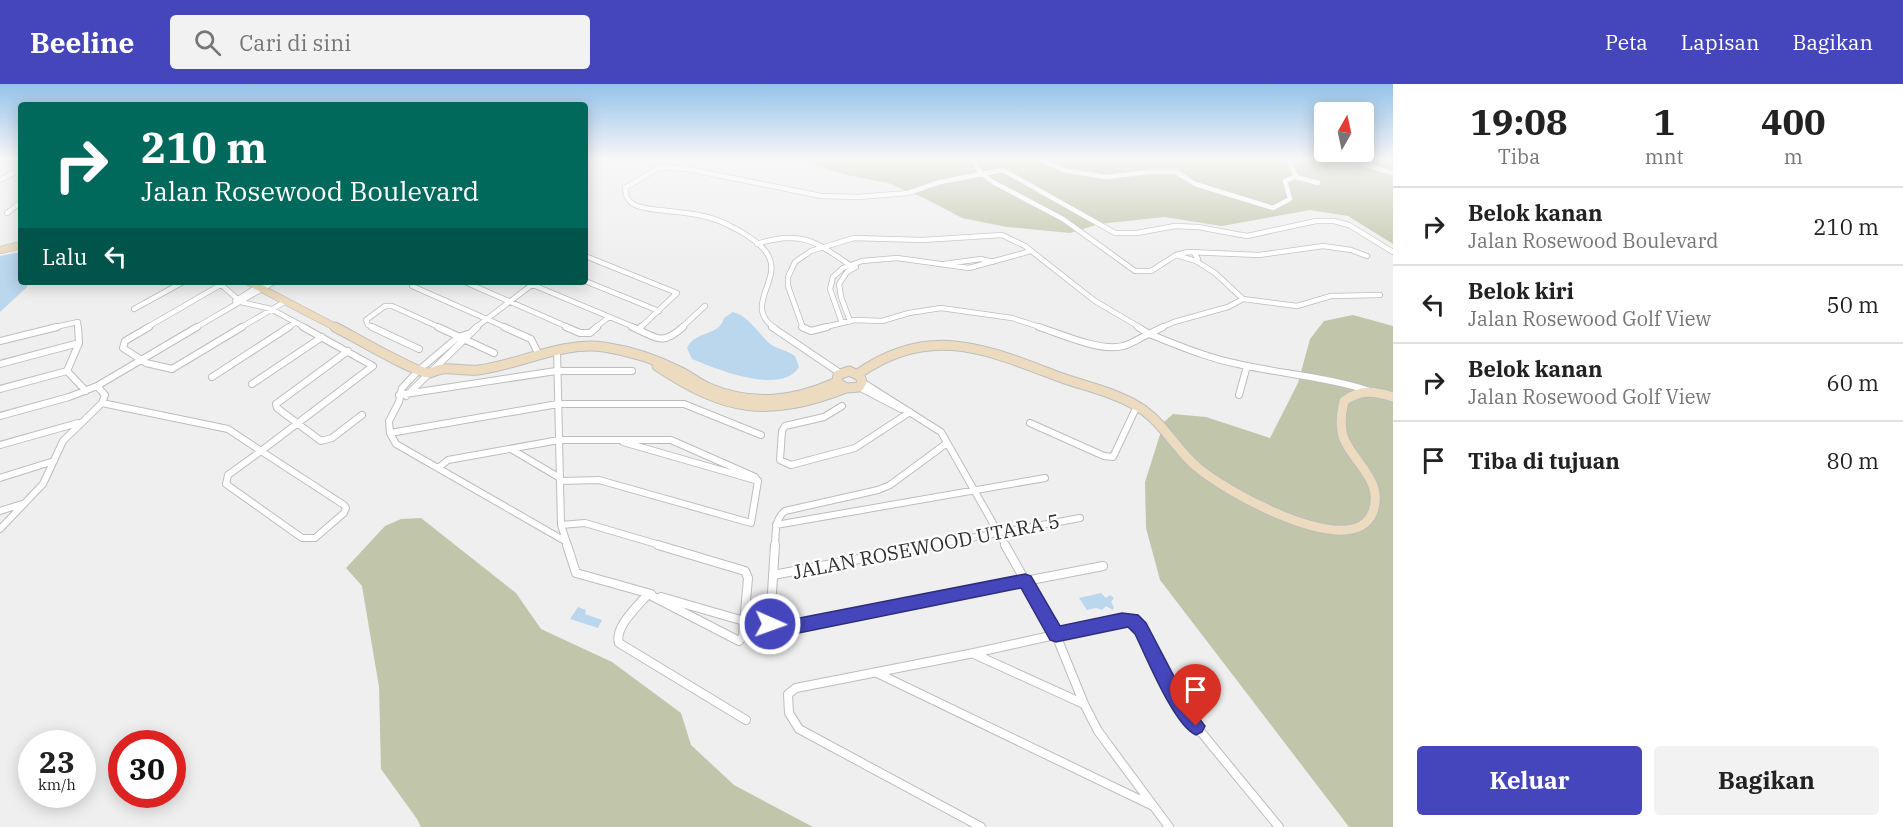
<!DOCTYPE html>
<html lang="id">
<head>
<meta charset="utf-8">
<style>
	:root { --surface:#fff; --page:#f2f2f2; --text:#222; --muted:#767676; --line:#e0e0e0; --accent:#4546bb }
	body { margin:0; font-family:"IBM Plex Serif",serif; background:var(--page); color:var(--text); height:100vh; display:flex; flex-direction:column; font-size:22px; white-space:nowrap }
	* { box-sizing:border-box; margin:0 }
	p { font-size:20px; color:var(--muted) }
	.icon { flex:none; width:33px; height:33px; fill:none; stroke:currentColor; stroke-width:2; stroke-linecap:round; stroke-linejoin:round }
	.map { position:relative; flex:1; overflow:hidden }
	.panel { display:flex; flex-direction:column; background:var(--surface); width:510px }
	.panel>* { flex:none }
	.hud { position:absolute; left:18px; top:18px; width:570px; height:183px; border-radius:6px; box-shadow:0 3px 15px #0003; background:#00695c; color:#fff; overflow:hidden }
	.needle { width:39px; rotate:9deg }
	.fabs { position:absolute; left:1314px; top:18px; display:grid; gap:12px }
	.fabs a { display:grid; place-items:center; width:60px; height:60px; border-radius:6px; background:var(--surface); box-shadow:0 3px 15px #0003; font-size:30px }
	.speed { position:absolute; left:18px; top:646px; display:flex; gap:12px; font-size:30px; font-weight:700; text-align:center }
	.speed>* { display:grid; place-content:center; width:78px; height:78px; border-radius:50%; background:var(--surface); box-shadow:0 3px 15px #0003; line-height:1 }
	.speed small { font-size:15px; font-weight:400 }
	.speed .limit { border:9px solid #d22; background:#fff; color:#111 }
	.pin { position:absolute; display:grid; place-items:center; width:51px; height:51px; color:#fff; margin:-62px -26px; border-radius:50% 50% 50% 0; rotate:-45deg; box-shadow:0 0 6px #0007 }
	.pin .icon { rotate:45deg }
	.me { position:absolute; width:66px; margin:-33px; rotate:92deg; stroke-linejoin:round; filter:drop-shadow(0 0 4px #0008) }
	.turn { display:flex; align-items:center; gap:21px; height:126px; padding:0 24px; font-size:27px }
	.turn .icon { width:78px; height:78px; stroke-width:2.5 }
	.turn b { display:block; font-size:42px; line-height:51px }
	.then { display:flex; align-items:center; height:57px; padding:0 24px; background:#0003; gap:12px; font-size:22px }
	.eta { display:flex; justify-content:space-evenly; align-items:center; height:102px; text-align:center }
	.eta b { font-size:36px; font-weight:700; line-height:42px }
	.button { display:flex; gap:12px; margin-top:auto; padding:12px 24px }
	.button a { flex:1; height:69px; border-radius:6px; background:var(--accent); color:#fff; font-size:24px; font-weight:700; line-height:69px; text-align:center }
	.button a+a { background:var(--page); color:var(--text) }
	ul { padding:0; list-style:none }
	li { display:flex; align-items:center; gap:18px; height:78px; padding:0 24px; border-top:2px solid var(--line) }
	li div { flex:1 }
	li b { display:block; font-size:22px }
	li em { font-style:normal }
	header { display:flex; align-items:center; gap:36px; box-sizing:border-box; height:84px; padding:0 30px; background:var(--accent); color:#fff }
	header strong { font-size:28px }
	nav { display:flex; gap:33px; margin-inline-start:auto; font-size:21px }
	.search { width:420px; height:54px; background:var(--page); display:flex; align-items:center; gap:15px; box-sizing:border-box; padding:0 21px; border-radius:6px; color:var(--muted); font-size:22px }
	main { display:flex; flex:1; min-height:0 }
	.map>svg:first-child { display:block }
</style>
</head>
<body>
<header>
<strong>Beeline</strong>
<div class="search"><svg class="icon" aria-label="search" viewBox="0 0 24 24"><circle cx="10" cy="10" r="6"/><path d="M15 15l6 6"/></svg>Cari di sini</div>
<nav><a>Peta</a><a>Lapisan</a><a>Bagikan</a></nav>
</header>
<main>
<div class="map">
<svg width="1393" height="743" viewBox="0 0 1393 743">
	<rect width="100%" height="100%" fill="#efeff0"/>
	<path fill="#c1c6aa" d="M 798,75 L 1393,75 L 1393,160 L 1348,132 L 1310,126 L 1222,142 L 1164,133 L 1099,140 L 1070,149 L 1007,143 L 962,134 L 926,115 L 888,99 L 847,91 Z
		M 1353,231 L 1393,242 L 1393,743 L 1349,743 L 1160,496 L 1146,444 L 1145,398 L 1164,338 L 1173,330 L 1206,333 L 1270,354 L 1298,299 L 1310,255 L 1324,237 Z
		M 421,434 L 516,509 L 541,545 L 612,578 L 681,629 L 691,661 L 734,701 L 813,743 L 421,743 L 417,735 L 381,685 L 379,603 L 362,502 L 346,484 L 385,442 L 401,435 Z"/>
	<path fill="#bad7ee" d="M 21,168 L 21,198 L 28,198 L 27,203 L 0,228 L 0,172 Z
		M 733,228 C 748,231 758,249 769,259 C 776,265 787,266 795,272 L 799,283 C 782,312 716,285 692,275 L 687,264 C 695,246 719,253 724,234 Z
		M 1101,509 L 1106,514 L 1110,511 L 1114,514 L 1111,518 L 1114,523 L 1113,526 L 1106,522 L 1102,526 L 1096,524 L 1087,526 L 1079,514 Z
		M 578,523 L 586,526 L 585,530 L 602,536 L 598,544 L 570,535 Z"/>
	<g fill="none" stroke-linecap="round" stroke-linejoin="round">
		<g stroke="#bdbdbe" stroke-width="6">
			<path id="street-far2" d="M 972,75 L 981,89 L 993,98 L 1063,135 L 1135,187 L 1151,187 L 1176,171
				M 1040,75 L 1063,86 L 1106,93 L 1148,88 L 1176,88 L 1195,100 L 1273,124 L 1290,115 L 1285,97 L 1296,92 L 1288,75
				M 1344,75 L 1393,89
				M 1296,93 L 1318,99
				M 0,96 L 21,85
				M 7,129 L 21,118
				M 757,160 C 802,145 818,159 854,184
				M 1194,169 L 1198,175 L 1196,177 L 1176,171 L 1188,168 L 1259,171 L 1323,162 L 1351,166 L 1367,172
				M 585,172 L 677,209 L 640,244
				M 1196,177 L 1215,189 L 1243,215
				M 944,180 L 981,175 L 993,178
				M 585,197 L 659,227
				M 218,198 L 241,218 L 271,225 L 306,244
				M 465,198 L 570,244
				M 526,198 L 636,244
				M 412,202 L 507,244
				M 235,217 L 265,198
				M 134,225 L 183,198
				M 850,237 L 841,213 L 839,200 L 847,188 L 856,183
				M 842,239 L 830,205 L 833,193 L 843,184 L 862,177 L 897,174 L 969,184 L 1031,167
				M 51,244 L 78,238 L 78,244
				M 146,244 L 222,200
				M 195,244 L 274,198
				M 240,244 L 286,217
				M 287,244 L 295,239
				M 375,244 L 368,241 L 366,236 L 385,222 L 392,222 L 441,244
				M 475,244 L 533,200
				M 595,244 L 609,233
				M 681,244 L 705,222
				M 775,244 C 743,223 781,197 769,173 C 763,160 743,148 730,142 C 709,130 683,129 659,126 C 651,125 639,124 633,120 C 626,115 626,111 625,104 L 660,83 L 688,85 L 821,112 L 858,113 L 908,109 L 940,98 L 1003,86 L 1115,149 L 1137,149 L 1175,142 L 1198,143 L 1247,152 L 1316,137 L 1334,137 L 1349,141 L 1393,168
				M 803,244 L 788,202 L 788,193 L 795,178 L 811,167 L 854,154 L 922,156 L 1002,151 L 1025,162 L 1095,217 L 1141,244
				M 821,244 L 855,236 L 882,237 L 909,229 L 941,224 L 1012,234 L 1043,244
				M 1160,244 L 1174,238 L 1228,223 L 1243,215 L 1297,222 L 1331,212 L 1380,211"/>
		</g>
		<g stroke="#bdbdbe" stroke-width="8">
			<path id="street-far1" d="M 78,243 L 79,259 L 67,287 L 86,307
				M 149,243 L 125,257 L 123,264 L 146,279 L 172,285 L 242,243
				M 372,243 L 419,265
				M 438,243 L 494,269
				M 504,243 L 531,255 L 539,271
				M 566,243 L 580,249 L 590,249 L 597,243
				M 632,243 C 656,253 661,263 683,243
				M 772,243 L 840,289
				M 802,243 L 811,247 L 827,243
				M 1039,243 C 1061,250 1100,268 1123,262 C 1132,260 1141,253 1149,250
				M 1138,243 L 1149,250
				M 639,245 L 641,243
				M 468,250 L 458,253 L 419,286 L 402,304 L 399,318 L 389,337 L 390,349 L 396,360 L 565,457
				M 1149,250 C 1178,261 1207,274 1238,280 C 1282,290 1327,293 1370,307
				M 1149,250 L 1163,243
				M 0,257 L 57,243
				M 557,266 L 561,441 L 568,462
				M 348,267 L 276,320 L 277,324 L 321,357 L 332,354 L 362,331
				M 0,280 L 79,259
				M 212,293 L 289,243
				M 862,298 L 941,348 L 1006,462
				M 252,300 L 322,253
				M 859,303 L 901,325
				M 0,305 L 67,287
				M 399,311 L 556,287 L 632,287
				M 1239,311 L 1247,282
				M 406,312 L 477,243
				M 102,319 L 228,345 L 261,367
				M 842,322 L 824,333 L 785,342 L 782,347 L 780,376 L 791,381 L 855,364 L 910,328
				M 0,332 L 69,313 L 97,302 L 197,243
				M 1030,339 L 1104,372 L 1113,373 L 1137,322
				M 390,349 L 558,320 L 684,320 L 761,351
				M 623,358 L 755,396
				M 0,361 L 78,339
				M 511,365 L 560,394
				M 261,367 L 344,421 L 346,424 L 344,429 L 315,454 L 302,454 L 226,400 L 228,391 Z
				M 261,367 L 373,282 L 303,243
				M 438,384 L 448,376 L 559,356 L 671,356 L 755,393 L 758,397
				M 0,394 L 54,377
				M 560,397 L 599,396 L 751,439 L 758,397
				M 0,427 L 22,420
				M 561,441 L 585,439 L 663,462
				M 776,441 L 1045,394
				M 0,445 L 43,400 L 63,357 L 102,319 L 105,311 L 97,302
				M 775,462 C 776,449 774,436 785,427 L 878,406 L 890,401 L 947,359
				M 927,462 L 1080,434"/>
		</g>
		<g stroke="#bdbdbe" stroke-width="10">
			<path id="street" d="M 567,461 L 576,489 L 651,510
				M 658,461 L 745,487 L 748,494 L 743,552 L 739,557 L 648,510 C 638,522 614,543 619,559 L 746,636
				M 775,461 L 770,540 L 773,544 L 779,545 L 1103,482
				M 1005,461 L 1056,551 L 1084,620 L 1098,647 L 1169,743
				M 773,491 L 935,461
				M 661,513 L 744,537
				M 974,570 L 1084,620
				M 877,589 L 1151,721
				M 981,743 L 799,645 L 789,629 L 788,610 L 796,604 L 974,569 L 1122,536 L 1132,536 L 1141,544 L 1182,625 L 1279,743"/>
		</g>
		<g stroke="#bdbdbe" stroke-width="8">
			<path id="secondary-far1" d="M 0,166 L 21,161
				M 249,198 L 337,244"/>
		</g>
		<g stroke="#bdbdbe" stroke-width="11">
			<path id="secondary" d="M 335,243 C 351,251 415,289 429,289 C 433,289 438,285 442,285 C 454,284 466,287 478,286 C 519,281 562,257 604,263 C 630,267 658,276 681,288 C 691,293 699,300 709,304 C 754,323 794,317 837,298
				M 657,282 C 726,328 768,334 846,304
				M 849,287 L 860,292 L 862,298 L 859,303 L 846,304 L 837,298 L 838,291 Z
				M 858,290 C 932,238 989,267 1065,295 C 1089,303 1115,309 1137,322 C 1163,337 1175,365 1197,383 C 1223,406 1350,478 1372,430 C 1385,399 1357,382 1345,357 C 1339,345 1341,330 1344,317 C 1360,305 1375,307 1393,313"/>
		</g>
		<use href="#street-far2" stroke="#fff" stroke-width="4.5"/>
		<use href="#street-far1" stroke="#fff" stroke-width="6"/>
		<use href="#street" stroke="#fff" stroke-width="8"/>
		<use href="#secondary-far1" stroke="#ecdbbf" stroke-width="7"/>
		<use href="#secondary" stroke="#ecdbbf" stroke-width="9"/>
	</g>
	<linearGradient id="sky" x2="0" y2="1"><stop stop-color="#95c2ea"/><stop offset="0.42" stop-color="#f8f8f8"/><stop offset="1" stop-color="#f8f8f8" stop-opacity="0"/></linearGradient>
	<rect width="1393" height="179" fill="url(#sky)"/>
	<path fill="#4546bb" stroke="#2d2e7a" stroke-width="1.5" d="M 1025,490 L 1031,492 L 1060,542 L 1122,529 L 1138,531 L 1146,539 L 1188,619 L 1205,642 L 1202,648 L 1196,651 C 1174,642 1146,572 1135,550 L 1128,543 L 1056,558 L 1050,556 L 1021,504 L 779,553 L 767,549 L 762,540 L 764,535 L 770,533 L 779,538 Z"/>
	<g text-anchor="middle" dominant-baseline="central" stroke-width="4.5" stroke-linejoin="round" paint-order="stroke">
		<g font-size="20" fill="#303030" stroke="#fff">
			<text transform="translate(926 462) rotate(-11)">JALAN ROSEWOOD UTARA 5</text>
		</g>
	</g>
</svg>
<div class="fabs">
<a><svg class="needle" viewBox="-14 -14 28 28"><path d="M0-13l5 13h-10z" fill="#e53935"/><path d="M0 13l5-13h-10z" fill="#767676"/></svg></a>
</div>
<div class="speed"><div>23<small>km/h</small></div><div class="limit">30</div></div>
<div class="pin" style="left:1196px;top:642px;background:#d93025"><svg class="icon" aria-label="arrive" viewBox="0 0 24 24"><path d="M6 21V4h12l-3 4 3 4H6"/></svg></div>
<svg class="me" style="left:770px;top:540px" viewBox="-20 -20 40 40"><circle r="17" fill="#4546bb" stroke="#fff" stroke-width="3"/><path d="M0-11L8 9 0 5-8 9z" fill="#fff"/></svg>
<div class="hud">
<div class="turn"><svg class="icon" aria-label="right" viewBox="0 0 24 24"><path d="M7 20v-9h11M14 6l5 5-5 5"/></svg><div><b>210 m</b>Jalan Rosewood Boulevard</div></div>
<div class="then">Lalu<svg class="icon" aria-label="left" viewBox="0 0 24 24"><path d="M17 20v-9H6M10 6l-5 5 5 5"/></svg></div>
</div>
</div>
<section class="panel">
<div class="eta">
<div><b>19:08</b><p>Tiba</p></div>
<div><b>1</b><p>mnt</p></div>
<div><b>400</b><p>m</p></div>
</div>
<ul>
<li><svg class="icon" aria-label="right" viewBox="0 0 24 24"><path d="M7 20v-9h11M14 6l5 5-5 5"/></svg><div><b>Belok kanan</b><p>Jalan Rosewood Boulevard</p></div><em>210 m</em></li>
<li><svg class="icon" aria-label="left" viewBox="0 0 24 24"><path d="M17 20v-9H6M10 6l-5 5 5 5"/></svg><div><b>Belok kiri</b><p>Jalan Rosewood Golf View</p></div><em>50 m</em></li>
<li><svg class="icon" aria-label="right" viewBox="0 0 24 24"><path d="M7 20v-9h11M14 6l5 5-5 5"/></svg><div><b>Belok kanan</b><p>Jalan Rosewood Golf View</p></div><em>60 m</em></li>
<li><svg class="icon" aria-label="arrive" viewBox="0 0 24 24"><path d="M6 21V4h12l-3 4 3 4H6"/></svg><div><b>Tiba di tujuan</b></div><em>80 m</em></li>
</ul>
<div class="button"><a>Keluar</a><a>Bagikan</a></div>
</section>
</main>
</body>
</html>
